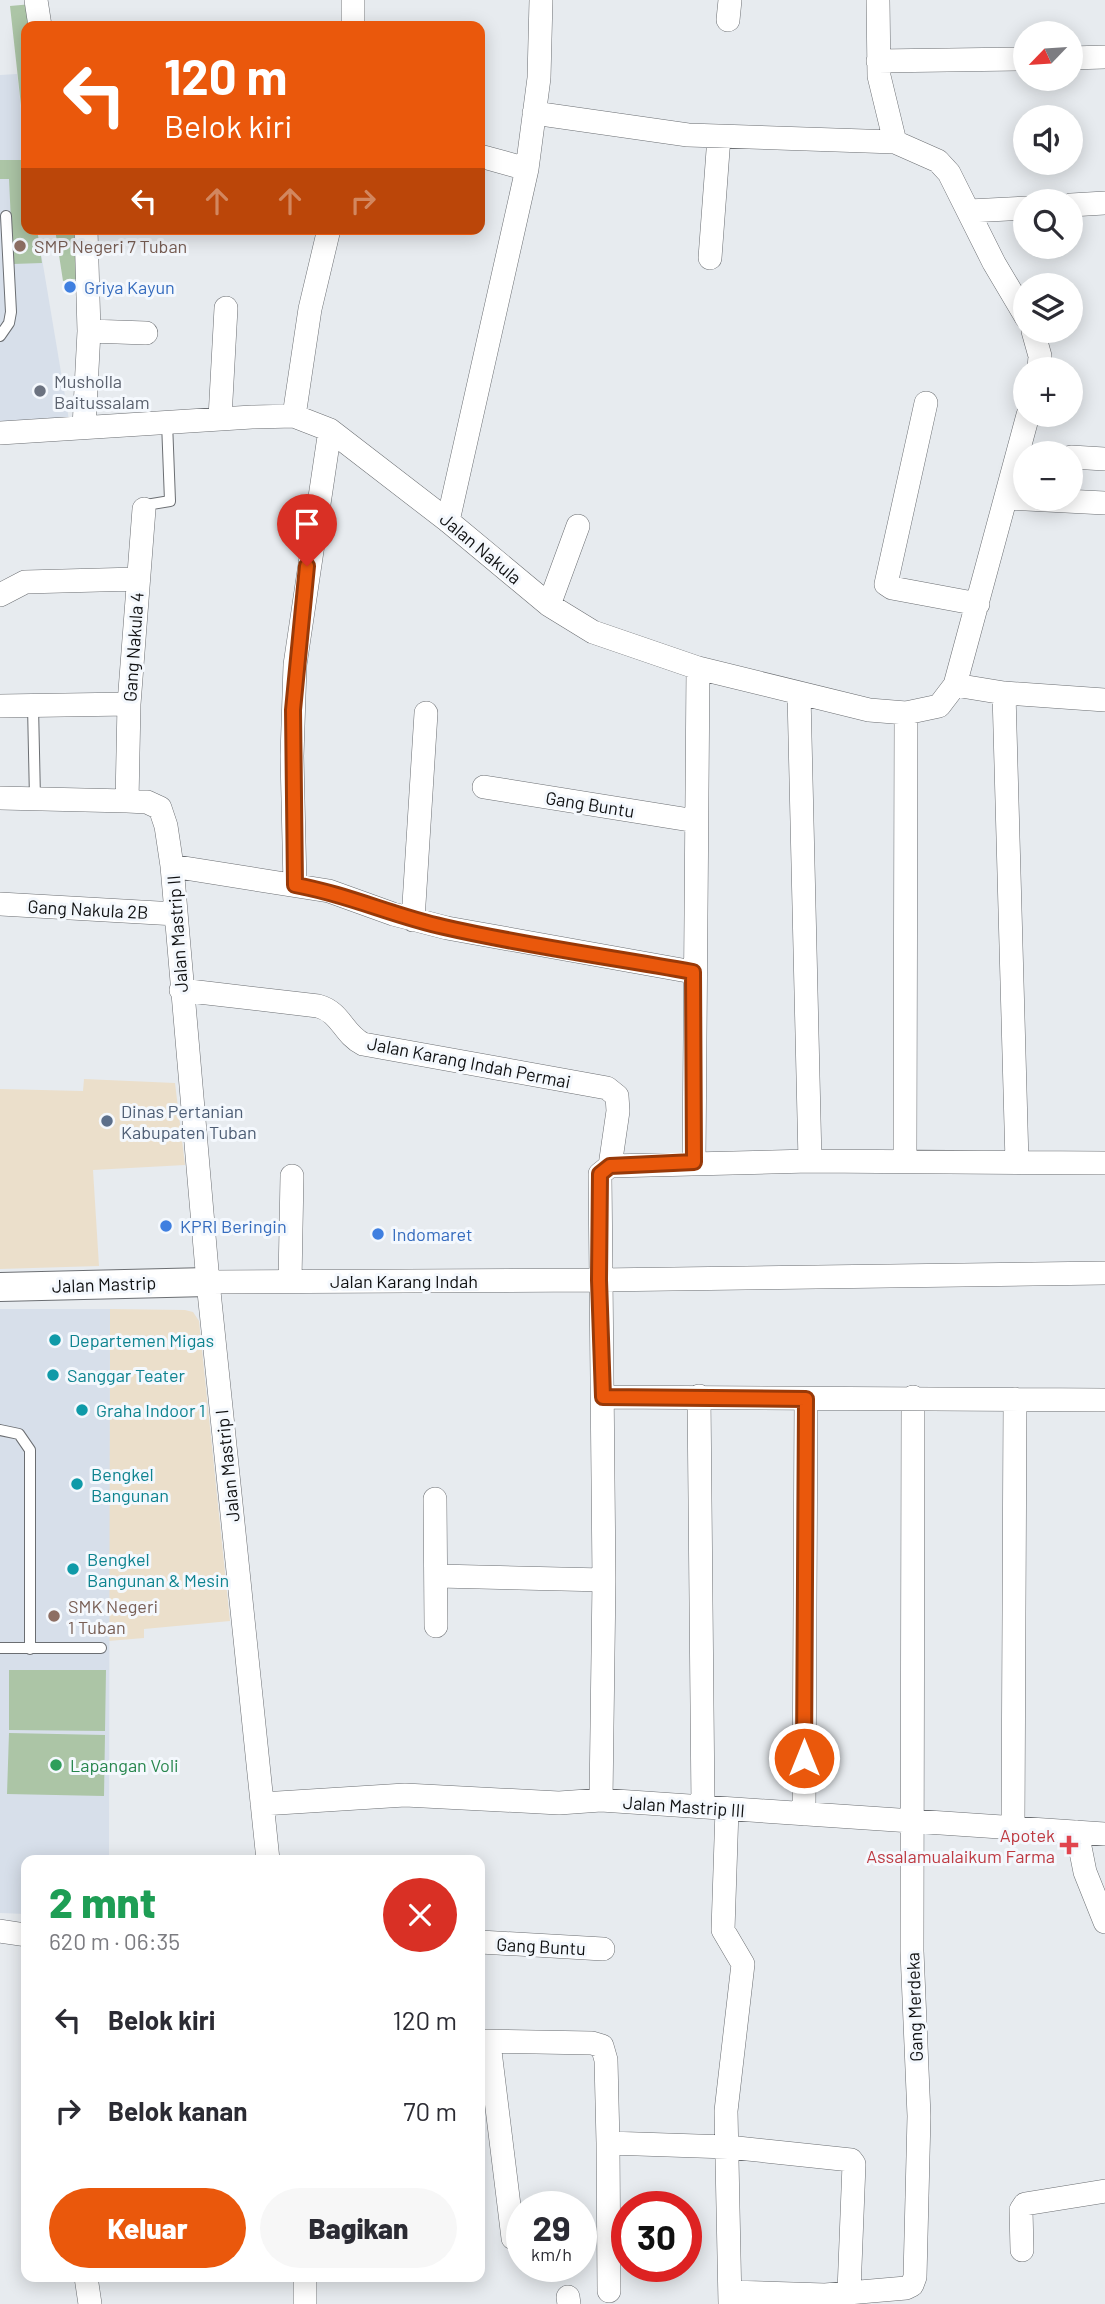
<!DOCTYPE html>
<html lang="id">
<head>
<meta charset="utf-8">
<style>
	:root { --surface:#fff; --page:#f7f7f7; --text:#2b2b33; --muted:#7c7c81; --accent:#ea580c }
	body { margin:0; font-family:Barlow,sans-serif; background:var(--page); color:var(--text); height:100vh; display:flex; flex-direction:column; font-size:26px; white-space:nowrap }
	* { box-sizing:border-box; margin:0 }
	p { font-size:23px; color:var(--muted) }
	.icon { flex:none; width:38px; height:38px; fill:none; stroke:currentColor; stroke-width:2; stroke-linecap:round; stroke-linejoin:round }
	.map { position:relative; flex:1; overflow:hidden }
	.panel { position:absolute; left:21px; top:1855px; width:464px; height:427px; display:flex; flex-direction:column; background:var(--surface); border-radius:14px; box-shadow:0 4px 18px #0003 }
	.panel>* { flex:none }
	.top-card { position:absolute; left:21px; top:21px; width:464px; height:214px; border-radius:14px; box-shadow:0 4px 18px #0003; background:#ea580c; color:#fff; overflow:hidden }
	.needle { width:46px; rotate:245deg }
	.fabs { position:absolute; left:1013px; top:21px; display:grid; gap:14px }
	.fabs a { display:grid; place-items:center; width:70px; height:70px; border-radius:50%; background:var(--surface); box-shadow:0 4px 18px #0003; font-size:35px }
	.speed { position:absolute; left:506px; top:2191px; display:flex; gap:14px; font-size:35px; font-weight:700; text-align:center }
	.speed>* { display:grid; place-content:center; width:91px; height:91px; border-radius:50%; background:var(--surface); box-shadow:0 4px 18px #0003; line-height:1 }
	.speed small { font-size:18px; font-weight:400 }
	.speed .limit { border:10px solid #d22; background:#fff; color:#111 }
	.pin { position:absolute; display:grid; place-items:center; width:60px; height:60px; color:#fff; margin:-72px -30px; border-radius:50% 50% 50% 0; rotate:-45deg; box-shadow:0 0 7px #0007 }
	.pin .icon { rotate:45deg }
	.me { position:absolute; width:77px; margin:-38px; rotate:0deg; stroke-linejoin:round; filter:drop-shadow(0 0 5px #0008) }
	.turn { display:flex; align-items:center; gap:24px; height:147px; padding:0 28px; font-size:32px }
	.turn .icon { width:91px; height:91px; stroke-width:2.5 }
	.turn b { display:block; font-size:49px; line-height:60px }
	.lanes { display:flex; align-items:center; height:66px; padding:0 28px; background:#0003; justify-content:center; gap:35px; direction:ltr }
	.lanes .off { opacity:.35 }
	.round { display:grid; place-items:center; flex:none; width:74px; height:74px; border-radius:37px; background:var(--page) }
	.headline { display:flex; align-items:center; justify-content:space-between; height:119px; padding:0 28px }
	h1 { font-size:42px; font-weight:800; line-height:52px; color:#1e9e55 }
	.action { display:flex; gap:14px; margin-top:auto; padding:14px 28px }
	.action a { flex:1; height:80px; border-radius:42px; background:var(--accent); color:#fff; font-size:28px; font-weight:800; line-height:80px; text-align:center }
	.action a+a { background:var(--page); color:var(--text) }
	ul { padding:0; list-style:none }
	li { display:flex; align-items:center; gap:21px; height:91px; padding:0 28px }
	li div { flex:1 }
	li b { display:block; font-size:26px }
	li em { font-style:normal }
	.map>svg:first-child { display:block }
</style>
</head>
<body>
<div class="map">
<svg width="1105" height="2304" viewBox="0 0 1105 2304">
	<rect width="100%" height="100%" fill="#e7ebef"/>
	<path fill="#ebdfcb" d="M 84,1079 L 175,1083 L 185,1165 L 93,1170 L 99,1266 L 0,1269 L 0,1089 L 83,1091 Z
		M 110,1309 L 185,1310 L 193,1312 L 199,1321 L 230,1621 L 144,1629 L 144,1638 L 108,1641 Z"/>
	<path fill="#d7dfea" d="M 17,74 L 26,151 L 26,229 L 37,229 L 69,420 L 0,425 L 0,75 Z
		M 0,1309 L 110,1309 L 109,1860 L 26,1860 L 26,1914 L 0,1913 Z"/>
	<path fill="#acc5a6" d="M 32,4 L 35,26 L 26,26 L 26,151 L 10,6 Z
		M 0,160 L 26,160 L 26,229 L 37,229 L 42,263 L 13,264 L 9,179 L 0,179 Z
		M 55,229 L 82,229 L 83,278 L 63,281 Z
		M 9,1670 L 106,1670 L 105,1731 L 9,1730 Z
		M 9,1733 L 105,1735 L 104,1796 L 7,1794 Z"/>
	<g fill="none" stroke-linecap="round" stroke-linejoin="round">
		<g stroke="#6b6e72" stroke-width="12">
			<path id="service" d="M 0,336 L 9,323 L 11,312 L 6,216
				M 144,509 L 146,505 L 170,501 L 167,422
				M 33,706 L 35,799
				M 0,1430 L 19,1434 L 30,1450 L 30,1649
				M 0,1648 L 101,1648"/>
		</g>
		<g stroke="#6b6e72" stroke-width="24">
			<path id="minor" d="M 36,0 L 40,26
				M 353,0 L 353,26
				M 878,0 L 879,76 L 895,142 L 938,161 L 949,173 L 994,263 L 1026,317
				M 728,20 L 730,0
				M 1071,58 L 1105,57
				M 878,61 L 1026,59
				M 534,113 L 688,135 L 895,142
				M 480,156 L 527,169
				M 1071,205 L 1105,203
				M 969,211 L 1026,208
				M 710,258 L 719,137
				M 89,331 L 146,333
				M 1033,331 L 1040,356 L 1039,369
				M 926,403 L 886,584 L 892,588 L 978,604
				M 294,416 L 310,309 L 329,229
				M 220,418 L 226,308
				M 84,427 L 89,331 L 86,229
				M 0,433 L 252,417 L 294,416 L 330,430 L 448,521 L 549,605 L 593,632 L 698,668 L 869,710 L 906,713 L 939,706 L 955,685 L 1028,415
				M 1071,457 L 1105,459
				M 1006,498 L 1105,503
				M 144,509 L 129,704 L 127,801 L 147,802 L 160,808 L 166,826 L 172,866
				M 448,521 L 527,169 L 539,78 L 541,0
				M 0,595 L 25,582 L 137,579
				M 549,605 L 578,526
				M 955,685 L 1004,693 L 1105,700
				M 1004,693 L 1017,1162
				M 799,694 L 810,1161
				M 0,706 L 129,704
				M 484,787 L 696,821
				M 0,798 L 127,801
				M 295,885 L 292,756 L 295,665 L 330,430
				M 0,904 L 176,914
				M 413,920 L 426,713
				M 181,990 L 318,1006 C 341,1012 343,1034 363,1044 L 607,1088 L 617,1096 L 618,1111 L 610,1166
				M 905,1161 L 906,713
				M 694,1162 L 698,668
				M 290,1281 L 292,1176
				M 208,1282 L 599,1280 L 1105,1273
				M 699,1396 L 703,1807
				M 603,1397 L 1105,1400
				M 435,1499 L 436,1626
				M 438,1576 L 604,1580
				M 601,1800 L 604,1580 L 600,1174 L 610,1166 L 810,1161 L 1105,1163
				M 262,1804 L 405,1795 L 559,1803 L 601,1800 L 1105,1834
				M 727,1809 L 723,1930 L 743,1964 L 726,2111 L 730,2304
				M 804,1814 L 806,1399
				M 1013,1828 L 1015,1399
				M 1077,1832 L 1085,1872 L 1105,1922
				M 268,1860 L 208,1282 L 172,866 L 329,891 L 393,914 L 447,928 L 693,972
				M 0,1931 L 26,1935
				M 480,1942 L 603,1949
				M 480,2041 L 592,2043 L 602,2046 L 606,2060 L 608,2143 L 728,2147 L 851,2160 L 854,2164 L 849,2292
				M 489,2043 L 513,2238
				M 608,2143 L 609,2291
				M 1022,2250 L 1021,2210 L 1025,2204 L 1105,2191
				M 86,2277 L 90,2304
				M 730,2292 L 825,2295 L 906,2288 L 912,2285 L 915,2277 L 919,2116 L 912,1951 L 913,1397
				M 568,2297 L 569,2304
				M 305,2304 L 305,2277"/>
		</g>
		<g stroke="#6b6e72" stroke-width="30">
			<path id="tertiary" d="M 0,1287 L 208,1282"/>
		</g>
		<use href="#service" stroke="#fff" stroke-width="10"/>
		<use href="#minor" stroke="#fff" stroke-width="23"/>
		<use href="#tertiary" stroke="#fff" stroke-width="28"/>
	</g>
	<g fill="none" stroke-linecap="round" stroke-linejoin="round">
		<g stroke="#983908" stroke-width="18">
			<path id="route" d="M 307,566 L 293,710 L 295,885 C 347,894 393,916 444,927 C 526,946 611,957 693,972 L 694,1162 L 610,1166 L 600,1174 L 599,1280 L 603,1397 L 806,1399 L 804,1758"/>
		</g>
		<use href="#route" stroke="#ea580c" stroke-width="12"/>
	</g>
	<g fill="#8d6e63" stroke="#f4f8fd" stroke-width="2.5">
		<circle cx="20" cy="246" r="7"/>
		<circle cx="54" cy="1616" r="7"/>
	</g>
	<g fill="#3f7fe0" stroke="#f4f8fd" stroke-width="2.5">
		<circle cx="70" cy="287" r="7"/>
		<circle cx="166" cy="1226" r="7"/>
		<circle cx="378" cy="1234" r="7"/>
	</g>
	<circle fill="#6b7280" stroke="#f4f8fd" stroke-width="2.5" cx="40" cy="391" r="7"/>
	<circle fill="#5c6f8a" stroke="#f4f8fd" stroke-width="2.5" cx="107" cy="1121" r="7"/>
	<g fill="#0f9aa8" stroke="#f4f8fd" stroke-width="2.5">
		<circle cx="55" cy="1340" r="7"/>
		<circle cx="53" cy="1375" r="7"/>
		<circle cx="82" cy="1410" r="7"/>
		<circle cx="77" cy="1484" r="7"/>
		<circle cx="73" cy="1569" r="7"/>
	</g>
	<circle fill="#2e9e5b" stroke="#f4f8fd" stroke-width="2.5" cx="56" cy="1765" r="7"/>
	<path fill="#e0444e" stroke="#f4f8fd" stroke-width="2.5" d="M1065.5 1834.5h7v7h7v7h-7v7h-7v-7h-7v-7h7z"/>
	<g text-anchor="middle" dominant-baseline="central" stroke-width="6" stroke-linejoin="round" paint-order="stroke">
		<g font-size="18" fill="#785e54" stroke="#f4f8fd" text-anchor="start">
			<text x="34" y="246">SMP Negeri 7 Tuban</text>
			<text x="68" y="1606">SMK Negeri<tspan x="68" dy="21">1 Tuban</tspan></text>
		</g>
		<g font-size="18" fill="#366cbe" stroke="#f4f8fd" text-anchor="start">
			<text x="84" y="287">Griya Kayun</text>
			<text x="180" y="1226">KPRI Beringin</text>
			<text x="392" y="1234">Indomaret</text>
		</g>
		<g font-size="18" fill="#5b616d" stroke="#f4f8fd" text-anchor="start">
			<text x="54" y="381">Musholla<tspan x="54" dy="21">Baitussalam</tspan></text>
		</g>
		<g font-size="18" fill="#101112" stroke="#f4f8fd">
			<text transform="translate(481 548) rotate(40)">Jalan Nakula</text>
			<text transform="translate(133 647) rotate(-86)">Gang Nakula 4</text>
			<text transform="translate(590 804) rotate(9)">Gang Buntu</text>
			<text transform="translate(88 909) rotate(3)">Gang Nakula 2B</text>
			<text transform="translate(177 934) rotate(-94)">Jalan Mastrip II</text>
			<text transform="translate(469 1062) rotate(11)">Jalan Karang Indah Permai</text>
			<text x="404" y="1281">Jalan Karang Indah</text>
			<text transform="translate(104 1284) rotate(-2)">Jalan Mastrip</text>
			<text transform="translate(227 1466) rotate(-96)">Jalan Mastrip I</text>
			<text transform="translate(684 1806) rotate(4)">Jalan Mastrip III</text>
			<text transform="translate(541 1946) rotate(3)">Gang Buntu</text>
			<text transform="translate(914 2007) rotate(-92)">Gang Merdeka</text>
		</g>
		<g font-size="18" fill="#4e5e75" stroke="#f4f8fd" text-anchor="start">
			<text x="121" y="1111">Dinas Pertanian<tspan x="121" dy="21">Kabupaten Tuban</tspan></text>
		</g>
		<g font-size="18" fill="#0d838f" stroke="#f4f8fd" text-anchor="start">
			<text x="69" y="1340">Departemen Migas</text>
			<text x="67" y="1375">Sanggar Teater</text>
			<text x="96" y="1410">Graha Indoor 1</text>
			<text x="91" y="1474">Bengkel<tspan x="91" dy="21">Bangunan</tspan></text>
			<text x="87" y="1559">Bengkel<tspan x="87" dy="21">Bangunan &amp; Mesin</tspan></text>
		</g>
		<g font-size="18" fill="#27864d" stroke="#f4f8fd" text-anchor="start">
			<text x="70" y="1765">Lapangan Voli</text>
		</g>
		<g font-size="18" fill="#be3a42" stroke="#f4f8fd" text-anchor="end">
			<text x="1055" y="1835">Apotek<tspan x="1055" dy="21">Assalamualaikum Farma</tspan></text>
		</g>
	</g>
</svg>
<div class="fabs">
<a><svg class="needle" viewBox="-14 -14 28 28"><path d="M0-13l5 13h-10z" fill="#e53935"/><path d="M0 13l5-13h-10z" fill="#7c7c81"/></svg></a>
<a><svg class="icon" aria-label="sound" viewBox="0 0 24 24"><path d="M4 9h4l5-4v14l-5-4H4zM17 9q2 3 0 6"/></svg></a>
<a><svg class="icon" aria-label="search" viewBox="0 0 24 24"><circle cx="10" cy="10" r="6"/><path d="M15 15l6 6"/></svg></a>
<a><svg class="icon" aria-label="layers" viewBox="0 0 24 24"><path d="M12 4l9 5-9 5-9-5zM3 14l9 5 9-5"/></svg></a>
<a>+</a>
<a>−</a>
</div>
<div class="speed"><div>29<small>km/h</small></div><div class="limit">30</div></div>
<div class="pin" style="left:307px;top:566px;background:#d93025"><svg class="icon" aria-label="arrive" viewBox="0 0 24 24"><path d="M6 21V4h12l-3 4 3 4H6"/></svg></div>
<svg class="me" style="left:804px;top:1758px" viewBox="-20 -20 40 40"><circle r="17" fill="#ea580c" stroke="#fff" stroke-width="3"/><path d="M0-11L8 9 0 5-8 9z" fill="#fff"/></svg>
<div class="top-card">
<div class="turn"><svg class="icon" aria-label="left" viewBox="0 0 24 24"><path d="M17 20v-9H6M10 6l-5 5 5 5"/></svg><div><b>120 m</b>Belok kiri</div></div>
<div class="lanes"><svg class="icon" aria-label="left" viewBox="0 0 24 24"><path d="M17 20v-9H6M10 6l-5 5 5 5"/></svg><svg class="icon off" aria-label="ahead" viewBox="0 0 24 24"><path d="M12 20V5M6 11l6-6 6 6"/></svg><svg class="icon off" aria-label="ahead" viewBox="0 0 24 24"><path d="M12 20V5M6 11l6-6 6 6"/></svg><svg class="icon off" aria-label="right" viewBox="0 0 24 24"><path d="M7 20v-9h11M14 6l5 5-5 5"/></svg></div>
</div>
<section class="panel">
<div class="headline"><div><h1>2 mnt</h1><p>620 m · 06:35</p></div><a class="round" style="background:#d93025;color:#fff"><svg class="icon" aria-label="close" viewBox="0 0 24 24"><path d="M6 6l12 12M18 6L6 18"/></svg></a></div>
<ul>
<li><svg class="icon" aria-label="left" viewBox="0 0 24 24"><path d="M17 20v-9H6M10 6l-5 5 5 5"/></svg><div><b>Belok kiri</b></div><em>120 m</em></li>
<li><svg class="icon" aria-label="right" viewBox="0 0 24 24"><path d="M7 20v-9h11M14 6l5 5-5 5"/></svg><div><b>Belok kanan</b></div><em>70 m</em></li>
</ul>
<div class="action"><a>Keluar</a><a>Bagikan</a></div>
</section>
</div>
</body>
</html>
